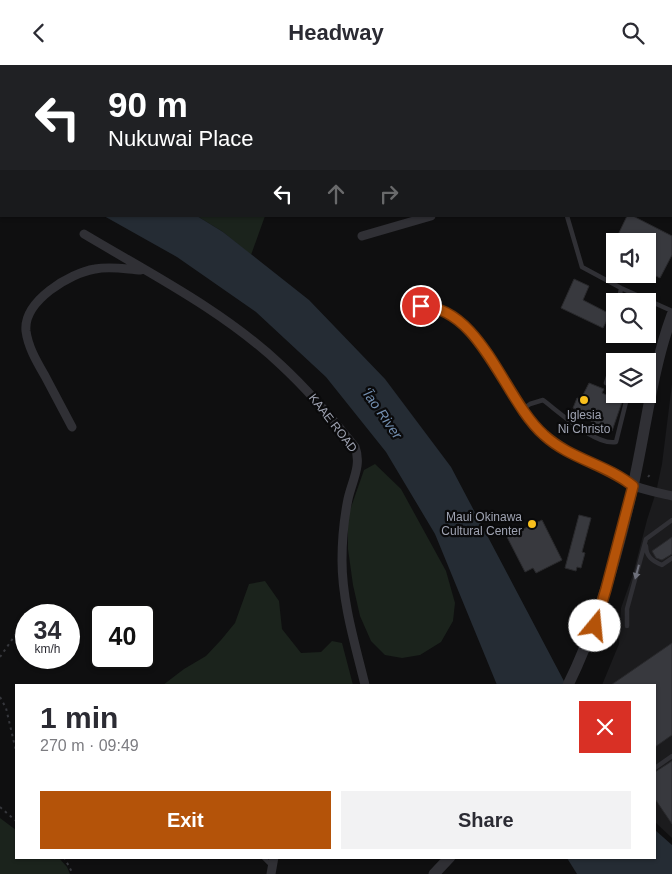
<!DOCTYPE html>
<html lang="en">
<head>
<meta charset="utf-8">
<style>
	:root { --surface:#fff; --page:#f2f2f3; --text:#2b2b33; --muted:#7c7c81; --accent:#b45309 }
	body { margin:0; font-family:Helvetica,sans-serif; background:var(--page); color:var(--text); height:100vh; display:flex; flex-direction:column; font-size:19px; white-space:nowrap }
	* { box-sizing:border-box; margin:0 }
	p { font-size:16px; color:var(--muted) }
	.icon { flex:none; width:28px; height:28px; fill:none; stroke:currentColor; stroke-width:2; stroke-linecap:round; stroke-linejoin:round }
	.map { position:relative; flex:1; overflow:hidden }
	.panel { position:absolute; left:15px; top:619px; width:641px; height:175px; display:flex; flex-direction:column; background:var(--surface); border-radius:0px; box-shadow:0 1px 4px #0004 }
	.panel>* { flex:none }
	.top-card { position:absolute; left:0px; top:0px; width:672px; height:152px; box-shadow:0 1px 4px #0004; background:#202124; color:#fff; overflow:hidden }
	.buttons { position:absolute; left:606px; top:168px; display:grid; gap:10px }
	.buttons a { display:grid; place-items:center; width:50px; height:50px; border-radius:0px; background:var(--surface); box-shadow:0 1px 4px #0004; font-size:25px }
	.speed { position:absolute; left:15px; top:539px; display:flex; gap:10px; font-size:25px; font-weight:700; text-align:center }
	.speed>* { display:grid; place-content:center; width:65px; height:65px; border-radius:50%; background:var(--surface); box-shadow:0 1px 4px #0004; line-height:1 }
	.speed small { font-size:12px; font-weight:400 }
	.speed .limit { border:2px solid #111; border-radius:8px; background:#fff; color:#111 }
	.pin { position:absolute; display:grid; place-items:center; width:42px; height:42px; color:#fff; margin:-21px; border:2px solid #fff; border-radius:50%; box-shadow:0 1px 5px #0007 }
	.me { position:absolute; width:55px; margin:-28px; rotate:17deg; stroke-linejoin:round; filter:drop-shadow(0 0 4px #0008) }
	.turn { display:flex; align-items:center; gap:18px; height:105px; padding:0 25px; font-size:22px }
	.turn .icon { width:65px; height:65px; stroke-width:2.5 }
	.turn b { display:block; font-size:35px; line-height:42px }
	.lanes { display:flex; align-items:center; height:48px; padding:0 25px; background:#0003; justify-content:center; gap:25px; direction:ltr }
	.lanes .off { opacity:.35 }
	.round { display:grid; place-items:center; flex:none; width:52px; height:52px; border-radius:0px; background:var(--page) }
	.summary { display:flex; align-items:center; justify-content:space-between; height:85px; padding:0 25px }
	h1 { font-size:30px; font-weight:800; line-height:38px }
	.primary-button { display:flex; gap:10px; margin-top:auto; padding:10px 25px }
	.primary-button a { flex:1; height:58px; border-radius:0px; background:var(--accent); color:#fff; font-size:20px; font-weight:800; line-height:58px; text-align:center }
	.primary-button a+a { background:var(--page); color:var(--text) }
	header { display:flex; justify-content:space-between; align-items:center; height:65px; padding:0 25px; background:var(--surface); font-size:22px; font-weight:800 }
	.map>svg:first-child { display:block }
</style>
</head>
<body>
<header><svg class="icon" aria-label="back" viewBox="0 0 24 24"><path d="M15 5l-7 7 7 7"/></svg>Headway<svg class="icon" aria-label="search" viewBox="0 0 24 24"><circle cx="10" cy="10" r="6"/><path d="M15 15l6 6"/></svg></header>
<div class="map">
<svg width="672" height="809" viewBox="0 0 672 809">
	<rect width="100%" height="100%" fill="#0f0f10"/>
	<path fill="#1b1b1d" d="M 672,319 L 672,773 L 655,757 L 655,620 L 602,620 L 619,579 L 621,543 L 633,509 L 647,455 L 656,427 L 662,399 Z"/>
	<path fill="#1b231c" d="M 3,0 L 300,0 L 296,1 Z
		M 197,151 L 265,151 L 251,190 L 223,167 Z
		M 375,399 L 401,424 L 446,506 L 455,538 L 453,556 L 441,577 L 420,590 L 402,593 L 385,590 L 371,576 L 360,551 L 353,520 L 348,484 L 348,451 L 364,405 Z
		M 265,516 L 279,536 L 282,564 L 301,588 L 321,587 L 332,576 L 342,578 L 353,620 L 163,620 L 184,604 L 206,591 L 221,575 L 235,558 L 249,519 Z
		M 0,753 L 16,765 L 16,792 L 59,793 L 67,802 L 70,809 L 0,809 Z"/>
	<path fill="#252c34" d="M 104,151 L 197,151 L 223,167 L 309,235 L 385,314 L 451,402 L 566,620 L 497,620 L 435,469 L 386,387 L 326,312 L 256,247 L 177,192 Z
		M 655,765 L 672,780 L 672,809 L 577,809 L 567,793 L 655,792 Z"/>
	<path fill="#38393e" stroke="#29292c" d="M 627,151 L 633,151 L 672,171 L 672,190 L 660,213 L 648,207 L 648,176 L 615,176 Z
		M 574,214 L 589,221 L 583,235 L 610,249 L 603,263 L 561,243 Z
		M 589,318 L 604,324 L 602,328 L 622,337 L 612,366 L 591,357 L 593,352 L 573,343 L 577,333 L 581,334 Z
		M 579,450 L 591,453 L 582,487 L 585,488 L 581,503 L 577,502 L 576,506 L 565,503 Z
		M 542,455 L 562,495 L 536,508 L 533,503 L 525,507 L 507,472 Z
		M 672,472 L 672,489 L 662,495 L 656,493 L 652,486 Z
		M 672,578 L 672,670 L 655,682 L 655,620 L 611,620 Z
		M 672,696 L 672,759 L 655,734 L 655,707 Z"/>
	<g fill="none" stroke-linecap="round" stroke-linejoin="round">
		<path stroke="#36373c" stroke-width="2" stroke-dasharray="2.5 4" stroke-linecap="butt" d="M 648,412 L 652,407
			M 0,592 L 16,569
			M 0,632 L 6,643 L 16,686
			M 0,742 L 16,756
			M 64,792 L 73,809"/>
		<path stroke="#303035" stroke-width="4.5" d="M 613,0 L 613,1
			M 671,148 L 672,148
			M 567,151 L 582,202 L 621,223 L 672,246
			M 619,236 L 621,223
			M 648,265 L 649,266
			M 615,321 L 606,318 L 614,293 L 624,296
			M 523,344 L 530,339 L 543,335 C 559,347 596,381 616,377 L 628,329
			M 646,481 C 646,491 652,496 662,500 L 672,493
			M 627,561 L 627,544 L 646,474 L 672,455
			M 655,703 L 672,691
			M 263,792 L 272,801"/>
		<path stroke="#303035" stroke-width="9" d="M 325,1 L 329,0
			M 84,169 C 151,209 224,246 281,300 C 308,325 332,353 355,382 C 362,400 352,416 348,434 C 344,454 342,475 342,495 C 342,537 355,579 365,620
			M 362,171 L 431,151
			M 421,241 C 482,242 504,334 543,369 C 560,386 581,392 602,402 C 609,405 617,408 623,413 C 627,415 631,419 635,421 C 647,426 660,428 672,431
			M 72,362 C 63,345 54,328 45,311 C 37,297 28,282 26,266 C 23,236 70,208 95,204 C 110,201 125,204 141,205
			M 271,809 L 274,792"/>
		<path stroke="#303035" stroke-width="11" d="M 568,620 C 599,557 618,489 633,421 C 646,364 652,304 672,250
			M 434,809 L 450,792"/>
	</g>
	<defs><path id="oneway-solid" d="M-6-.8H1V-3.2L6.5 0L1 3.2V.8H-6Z" transform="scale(1.25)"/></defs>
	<use fill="#6d6f7a" href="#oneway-solid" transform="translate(637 507) rotate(105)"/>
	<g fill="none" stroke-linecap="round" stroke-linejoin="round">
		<g stroke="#753606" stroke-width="12">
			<path id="route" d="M 421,241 C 482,243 504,335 544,370 C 570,394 606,399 633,421 L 606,524 L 595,561"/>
		</g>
		<use href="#route" stroke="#b45309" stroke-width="9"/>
	</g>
	<g fill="#fac01d" stroke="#0a0a0b" stroke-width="2">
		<circle cx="584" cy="335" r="5"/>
		<circle cx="532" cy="459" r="5"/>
	</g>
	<g text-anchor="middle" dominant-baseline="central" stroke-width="4.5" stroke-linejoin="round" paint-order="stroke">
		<g font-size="12" fill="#9fa3b2" stroke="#0a0a0b">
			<text x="584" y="350">Iglesia<tspan x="584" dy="14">Ni Christo</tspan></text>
			<text x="522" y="452" text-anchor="end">Maui Okinawa<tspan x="522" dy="14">Cultural Center</tspan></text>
		</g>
		<g font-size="12" fill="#9fa3b2" stroke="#0a0a0b">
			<text transform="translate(333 358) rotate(52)">KAAE ROAD</text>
		</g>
		<g font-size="14" font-style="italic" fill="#738fb0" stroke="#0a0a0b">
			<text transform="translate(382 348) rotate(55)">ʻĪao River</text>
		</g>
	</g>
</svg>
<div class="buttons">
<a><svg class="icon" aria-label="sound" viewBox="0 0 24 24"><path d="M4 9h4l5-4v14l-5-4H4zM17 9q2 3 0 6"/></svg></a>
<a><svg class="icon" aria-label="search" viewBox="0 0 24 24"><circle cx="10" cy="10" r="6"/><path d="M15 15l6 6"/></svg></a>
<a><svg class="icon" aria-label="layers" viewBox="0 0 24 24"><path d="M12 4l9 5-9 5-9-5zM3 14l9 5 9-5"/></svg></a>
</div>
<div class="speed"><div>34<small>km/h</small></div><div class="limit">40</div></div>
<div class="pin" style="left:421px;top:241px;background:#d93025"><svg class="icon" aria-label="arrive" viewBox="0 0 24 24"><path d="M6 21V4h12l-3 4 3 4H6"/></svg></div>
<svg class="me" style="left:595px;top:561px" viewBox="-20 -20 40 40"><circle r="19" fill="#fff"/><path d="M0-13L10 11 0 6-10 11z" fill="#b45309"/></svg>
<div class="top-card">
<div class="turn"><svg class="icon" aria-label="left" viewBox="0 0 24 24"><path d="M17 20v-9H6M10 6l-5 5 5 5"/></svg><div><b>90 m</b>Nukuwai Place</div></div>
<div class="lanes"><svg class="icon" aria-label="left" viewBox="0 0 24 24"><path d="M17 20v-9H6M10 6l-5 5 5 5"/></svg><svg class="icon off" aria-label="ahead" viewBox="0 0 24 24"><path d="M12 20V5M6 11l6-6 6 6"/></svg><svg class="icon off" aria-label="right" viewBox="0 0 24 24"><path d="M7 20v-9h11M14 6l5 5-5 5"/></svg></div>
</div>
<section class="panel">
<div class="summary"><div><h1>1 min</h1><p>270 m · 09:49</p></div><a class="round" style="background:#d93025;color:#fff"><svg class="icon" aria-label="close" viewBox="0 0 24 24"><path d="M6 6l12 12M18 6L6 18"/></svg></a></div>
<div class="primary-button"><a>Exit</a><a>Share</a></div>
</section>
</div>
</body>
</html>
